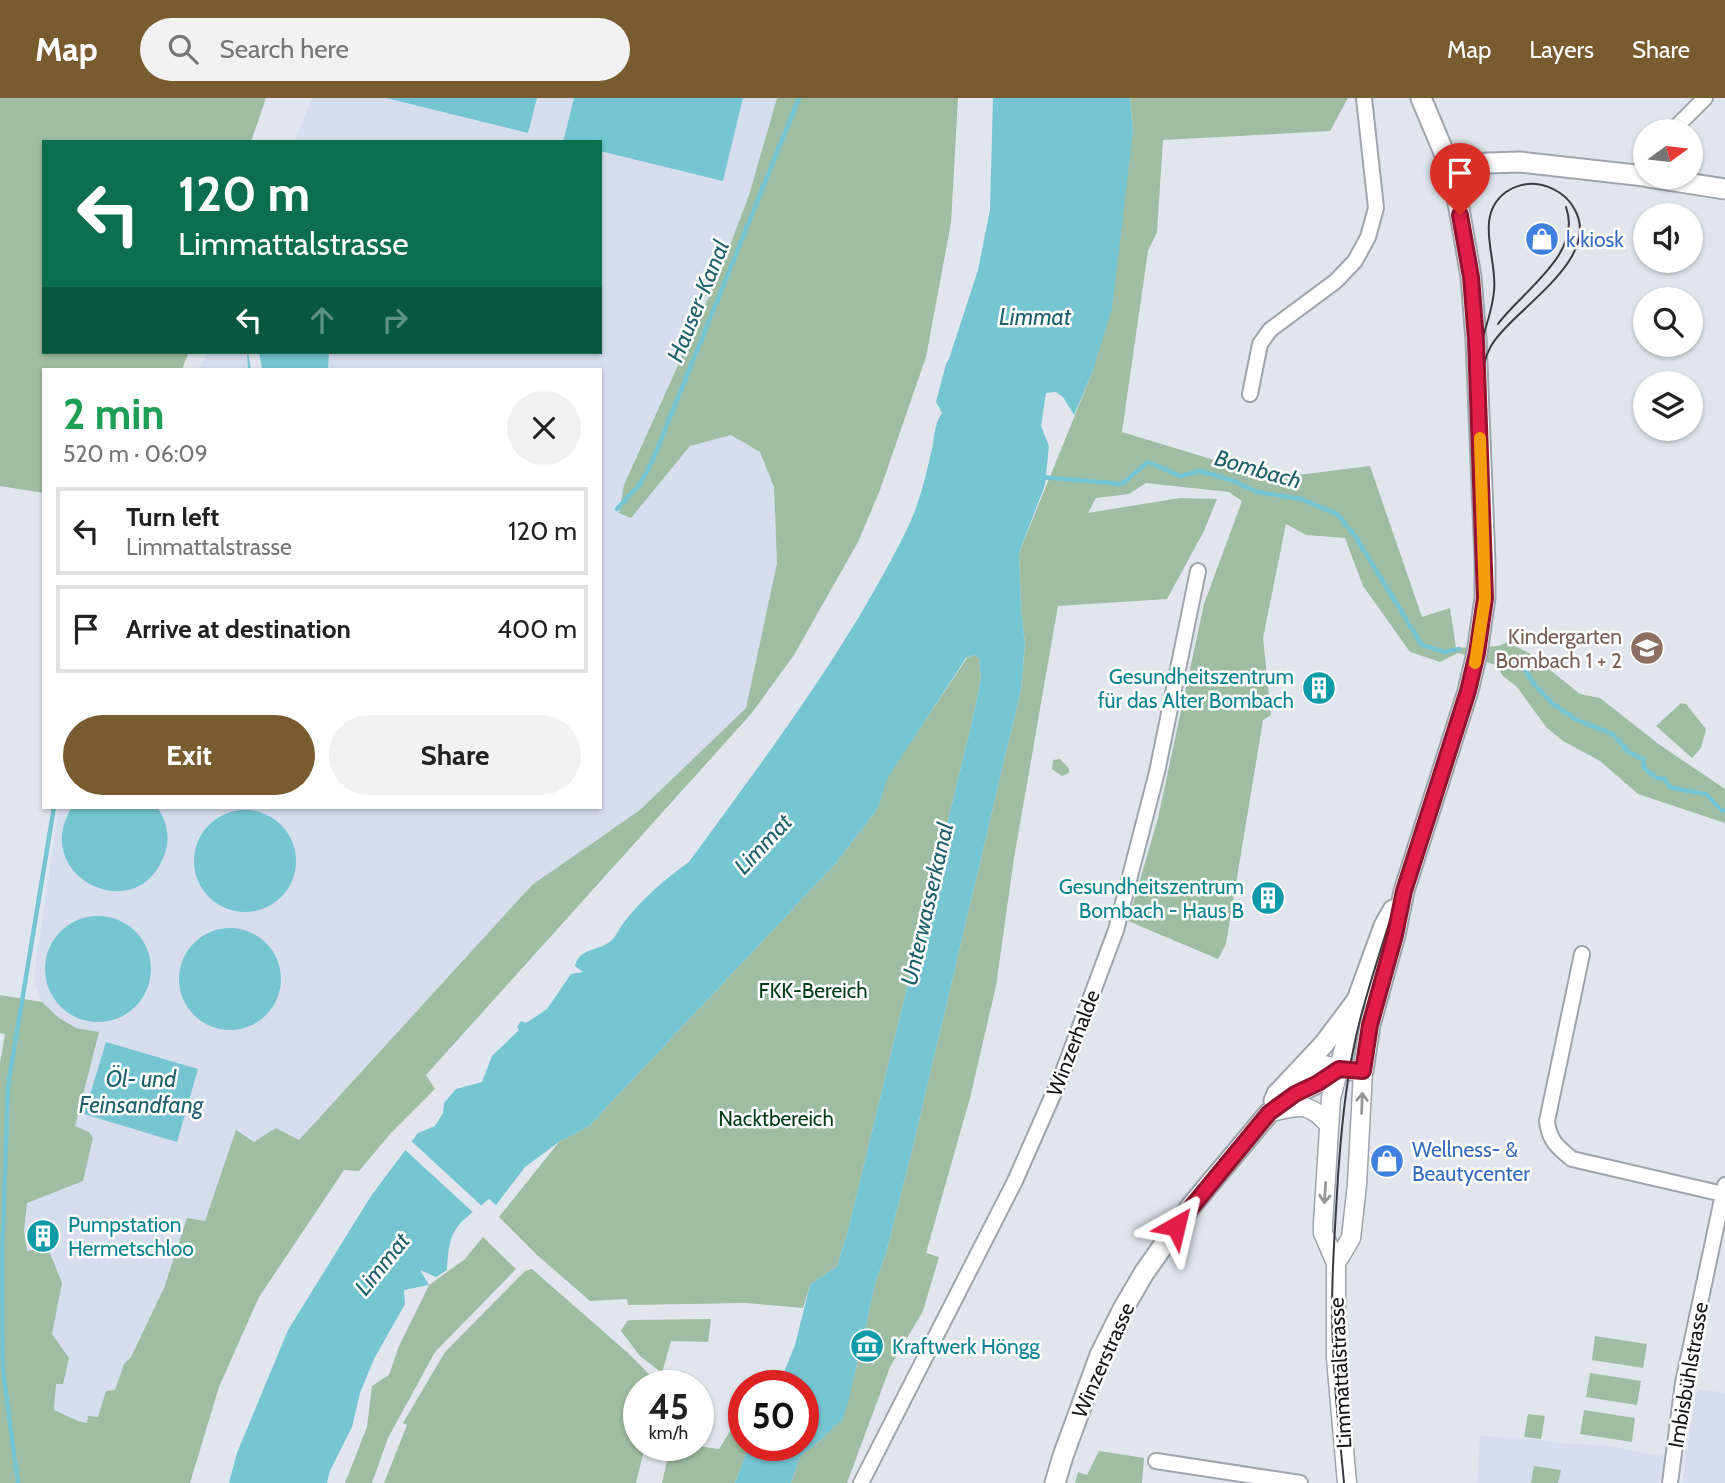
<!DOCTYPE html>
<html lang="en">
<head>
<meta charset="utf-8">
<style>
	:root { --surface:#fff; --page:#f2f2f2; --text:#222; --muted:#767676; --line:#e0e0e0; --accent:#785b2e }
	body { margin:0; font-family:Cabin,sans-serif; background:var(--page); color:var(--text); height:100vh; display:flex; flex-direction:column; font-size:26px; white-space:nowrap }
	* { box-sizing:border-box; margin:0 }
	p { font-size:23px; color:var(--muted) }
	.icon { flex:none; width:38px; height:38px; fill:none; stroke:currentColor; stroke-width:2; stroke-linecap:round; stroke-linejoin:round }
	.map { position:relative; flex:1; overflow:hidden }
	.panel { position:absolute; left:42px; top:270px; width:560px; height:441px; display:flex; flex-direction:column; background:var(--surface); border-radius:0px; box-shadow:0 2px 5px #0004 }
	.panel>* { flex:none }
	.guide { position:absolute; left:42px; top:42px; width:560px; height:214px; border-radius:0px; box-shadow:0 2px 5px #0004; background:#0b6e4f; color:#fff; overflow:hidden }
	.needle { width:46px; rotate:75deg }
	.buttons { position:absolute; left:1633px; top:21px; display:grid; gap:14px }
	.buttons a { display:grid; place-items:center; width:70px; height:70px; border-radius:50%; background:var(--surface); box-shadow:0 2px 5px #0004; font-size:35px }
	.speed { position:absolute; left:623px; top:1272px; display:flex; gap:14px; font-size:35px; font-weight:700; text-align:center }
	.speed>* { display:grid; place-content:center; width:91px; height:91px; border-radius:50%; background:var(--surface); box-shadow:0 2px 5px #0004; line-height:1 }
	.speed small { font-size:18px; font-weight:400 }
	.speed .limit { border:10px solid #d22; background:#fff; color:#111 }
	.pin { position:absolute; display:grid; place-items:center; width:60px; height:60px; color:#fff; margin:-72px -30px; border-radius:50% 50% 50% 0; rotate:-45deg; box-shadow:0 0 7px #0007 }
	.pin .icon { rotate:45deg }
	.me { position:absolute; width:77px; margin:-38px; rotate:37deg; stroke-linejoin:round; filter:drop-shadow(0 0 5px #0008) }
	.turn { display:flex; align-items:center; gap:24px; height:147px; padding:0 21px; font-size:32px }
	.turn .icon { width:91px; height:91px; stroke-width:2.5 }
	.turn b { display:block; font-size:49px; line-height:60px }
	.lanes { display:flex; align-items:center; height:66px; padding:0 21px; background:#0003; justify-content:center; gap:35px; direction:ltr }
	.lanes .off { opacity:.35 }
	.round { display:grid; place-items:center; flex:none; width:74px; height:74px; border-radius:37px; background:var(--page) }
	.headline { display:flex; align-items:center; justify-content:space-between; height:119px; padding:0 21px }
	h1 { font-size:42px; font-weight:700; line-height:52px; color:#1e9e55 }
	.action { display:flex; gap:14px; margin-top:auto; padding:14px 21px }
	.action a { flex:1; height:80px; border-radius:42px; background:var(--accent); color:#fff; font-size:28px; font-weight:700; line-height:80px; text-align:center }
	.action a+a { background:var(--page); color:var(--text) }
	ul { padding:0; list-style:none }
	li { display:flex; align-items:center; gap:21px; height:88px; margin:0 14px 10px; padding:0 7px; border:4px solid var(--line); border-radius:0px }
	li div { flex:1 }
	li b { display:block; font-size:26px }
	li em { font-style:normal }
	header { display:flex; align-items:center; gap:42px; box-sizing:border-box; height:98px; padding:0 35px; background:var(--accent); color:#fff }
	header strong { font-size:33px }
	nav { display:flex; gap:38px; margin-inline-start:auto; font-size:24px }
	.search { width:490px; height:63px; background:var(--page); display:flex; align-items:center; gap:18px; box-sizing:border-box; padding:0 24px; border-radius:38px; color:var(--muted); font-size:26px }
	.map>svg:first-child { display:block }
</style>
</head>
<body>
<header>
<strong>Map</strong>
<div class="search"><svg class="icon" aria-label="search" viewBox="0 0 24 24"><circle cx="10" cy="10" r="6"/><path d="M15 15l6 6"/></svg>Search here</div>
<nav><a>Map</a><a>Layers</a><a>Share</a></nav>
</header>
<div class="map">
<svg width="1725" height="1385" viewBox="0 0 1725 1385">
	<rect width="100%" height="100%" fill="#e1e6ee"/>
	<path fill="#d6deee" d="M 312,0 L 777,0 L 749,97 L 720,174 L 624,387 L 619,415 L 631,419 L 690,348 L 731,337 L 761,354 L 774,389 L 777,465 L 746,610 L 640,712 L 532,787 L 298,1042 L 255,1044 L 236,1032 L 205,1124 L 187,1120 L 164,1190 L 131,1259 L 124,1266 L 115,1293 L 106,1293 L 98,1319 L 88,1325 L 78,1323 L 54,1313 L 56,1285 L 51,1236 L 62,1185 L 27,1153 L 24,1133 L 27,1105 L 83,1083 L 89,1034 L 75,1028 L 99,935 L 76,930 L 59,920 L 42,904 L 35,886 L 35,870 L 59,709 L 600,709 L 600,271 L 200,271 L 207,254 L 600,254 L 600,44 L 294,44 Z
		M 1701,1291 L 1725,1295 L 1725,1385 L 1682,1385 L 1696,1295 Z
		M 1480,1338 L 1524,1340 L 1569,1346 L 1605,1347 L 1659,1358 L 1664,1356 L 1660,1385 L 1477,1385 Z"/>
	<path fill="#9fbda2" d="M 0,0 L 266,0 L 251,44 L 44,44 L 44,254 L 189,254 L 182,271 L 44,271 L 44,395 L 0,388 Z
		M 777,0 L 958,0 L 951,125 L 926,259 L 880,392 L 858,444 L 794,557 L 751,616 L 426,977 L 435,991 L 391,1035 L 359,1073 L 344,1072 L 259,1199 L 219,1289 L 190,1385 L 0,1385 L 0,965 L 5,936 L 0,935 L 0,897 L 42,904 L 59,920 L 76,930 L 99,934 L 75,1028 L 89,1034 L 93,1040 L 83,1083 L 27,1105 L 24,1133 L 27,1153 L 48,1150 L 62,1185 L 52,1236 L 69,1260 L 63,1286 L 56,1286 L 54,1312 L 78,1323 L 87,1325 L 88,1318 L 98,1319 L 106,1293 L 115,1292 L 124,1266 L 131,1259 L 164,1190 L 187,1120 L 205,1123 L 236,1032 L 254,1044 L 276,1030 L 299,1042 L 532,787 L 640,712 L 746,610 L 777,465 L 774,389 L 760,354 L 731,337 L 690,348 L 631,420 L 619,415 L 624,387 L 720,174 L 749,97 Z
		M 1130,0 L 1348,0 L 1330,33 L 1163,42 L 1157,134 L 1148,153 L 1122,334 L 1274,380 L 1370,368 L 1422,519 L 1450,510 L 1456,550 L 1499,548 L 1507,544 L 1529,555 L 1580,596 L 1600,600 L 1660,647 L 1725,691 L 1725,725 L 1638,696 L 1600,663 L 1563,643 L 1546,629 L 1517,589 L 1503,578 L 1496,567 L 1458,555 L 1440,564 L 1410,554 L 1363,488 L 1345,440 L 1306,437 L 1286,426 L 1263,540 L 1271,617 L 1263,622 L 1226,846 L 1218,861 L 1128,823 L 1158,720 L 1204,506 L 1242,403 L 1229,394 L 1146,385 L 1129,396 L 1096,400 L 1088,415 L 1180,400 L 1217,401 L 1204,433 L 1167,501 L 1058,508 L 1014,760 L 996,888 L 970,1000 L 926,1155 L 939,1159 L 923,1213 L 890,1269 L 847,1385 L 791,1385 L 800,1359 L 823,1340 L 843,1320 L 858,1263 L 874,1266 L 881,1235 L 865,1231 L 876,1183 L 886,1155 L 913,1048 L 1021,591 L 1025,546 L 1021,512 L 1019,455 L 1092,275 L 1133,33 Z
		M 974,557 L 979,560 L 981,580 L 973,620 L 847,1136 L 837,1168 L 810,1187 L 803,1210 L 746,1205 L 628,1207 L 627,1201 L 590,1203 L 537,1157 L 499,1119 L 559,1044 L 589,1028 L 836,765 L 878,710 L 886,681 L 967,560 Z
		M 1681,605 L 1686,606 L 1706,631 L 1701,650 L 1692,660 L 1656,628 Z
		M 1060,661 L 1069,671 L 1069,675 L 1062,678 L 1052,671 L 1053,662 Z
		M 483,1139 L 516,1171 L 435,1254 L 388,1340 L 372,1385 L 345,1385 L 367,1329 L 372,1288 L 389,1277 L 399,1248 L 429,1187 L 465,1161 Z
		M 532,1171 L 628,1255 L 659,1286 L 639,1288 L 639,1348 L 645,1348 L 636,1385 L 384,1385 L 407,1327 L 403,1325 L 445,1254 L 525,1173 Z
		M 711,1221 L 708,1244 L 671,1243 L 662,1275 L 640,1258 L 621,1233 L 627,1223 L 632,1222 Z
		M 1595,1238 L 1647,1246 L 1643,1270 L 1592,1262 Z
		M 1590,1275 L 1641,1283 L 1637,1307 L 1586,1299 Z
		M 744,1311 L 744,1348 L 749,1348 L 735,1385 L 662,1385 L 670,1348 L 697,1348 L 719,1351 Z
		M 1584,1312 L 1635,1320 L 1632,1344 L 1580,1336 Z
		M 1528,1316 L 1545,1318 L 1541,1341 L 1524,1339 Z
		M 1099,1353 L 1144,1360 L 1142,1385 L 1075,1385 L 1078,1374 L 1087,1377 Z
		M 1534,1368 L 1561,1372 L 1558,1385 L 1531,1385 Z"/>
	<path fill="#75c5d3" d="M 386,0 L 537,0 L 528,35 Z
		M 574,0 L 743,0 L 723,83 L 600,53 L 600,44 L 563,44 Z
		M 993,0 L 1130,0 L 1133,33 L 1112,211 L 1092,275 L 1074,317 L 1063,299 L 1056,294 L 1046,295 L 1041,328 L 1049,348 L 1045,387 L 1019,455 L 1021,512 L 1025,546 L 1021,591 L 913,1048 L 886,1155 L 876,1183 L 848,1305 L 843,1321 L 823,1340 L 800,1359 L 791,1385 L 735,1385 L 749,1348 L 803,1348 L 803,1288 L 770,1288 L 773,1280 L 781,1282 L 795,1247 L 810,1187 L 837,1168 L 847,1136 L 973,620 L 981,580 L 979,560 L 974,557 L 966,560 L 887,681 L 878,710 L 836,765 L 589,1028 L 559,1044 L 525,1069 L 496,1107 L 489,1101 C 457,1127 449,1128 447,1172 L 436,1179 L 420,1172 L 429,1187 L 404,1192 L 405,1206 L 374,1261 L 360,1295 L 352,1329 L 330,1373 L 327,1385 L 229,1385 L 237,1355 L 288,1232 L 371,1098 L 418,1035 L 435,1028 L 443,1015 L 444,1005 L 456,991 L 482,984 L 492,958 L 519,932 L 517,929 L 521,923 L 526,925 L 547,911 L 571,876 L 583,874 L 575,868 C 580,848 601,854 613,841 C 617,836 620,829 625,823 C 643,800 665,781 689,764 C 767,657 848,551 907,431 C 919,407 925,381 931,355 C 935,341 933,328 942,315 L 936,304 L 946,266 L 949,261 L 978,172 L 990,112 Z
		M 247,254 L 329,254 L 328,271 L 248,271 Z
		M 72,709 L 157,709 C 168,724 171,743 163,760 C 135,830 29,778 72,709 Z
		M194 763a51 51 0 1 1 102 0a51 51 0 1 1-102 0Z
		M45 871a53 53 0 1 1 106 0a53 53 0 1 1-106 0Z
		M179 881a51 51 0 1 1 102 0a51 51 0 1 1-102 0Z
		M 106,944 L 198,971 L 177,1044 L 84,1016 Z"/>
	<path fill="#e1e6ee" d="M 248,254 L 259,254 L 262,271 L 251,271 Z
		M 408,1040 L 484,1110 L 476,1117 L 402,1049 Z"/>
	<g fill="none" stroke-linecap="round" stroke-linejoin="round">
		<path stroke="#75c5d3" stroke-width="4.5" d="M 1041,379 L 1122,386 L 1148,364 L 1180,378 L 1200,373 L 1234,383 L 1257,394 L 1301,401 L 1337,416 L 1355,438 L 1422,547 L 1445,554 L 1459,551
			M 617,411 L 640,386 L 652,364 L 799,0
			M 1498,556 L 1522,567 L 1534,586 L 1552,605 L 1575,621 L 1612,636 L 1630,655 L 1643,661 L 1644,669 L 1656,680 L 1664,681 L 1671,690 L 1706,696 L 1721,712 L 1725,713
			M 18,1385 L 3,1273 L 2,1162 L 8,988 L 54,709"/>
		<g stroke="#a0a5ad" stroke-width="18">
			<path id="minor" d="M 1672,33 L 1705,0
				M 1250,296 L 1260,246 L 1270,232 L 1336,183 L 1355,163 L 1368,139 L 1376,110 L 1364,0
				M 1582,856 L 1547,1023 C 1549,1042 1557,1049 1572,1061 L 1723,1096
				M 1156,1363 L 1300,1385
				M 861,1385 L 1015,1083 L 1063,974 L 1116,832 L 1157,674 L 1198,473
				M 1670,1385 L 1683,1285 L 1725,1087"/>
		</g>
		<g stroke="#a0a5ad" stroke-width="21">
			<path id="tertiary" d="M 1301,972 L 1324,967 L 1339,971
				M 1272,1014 C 1299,1007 1310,1004 1329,1027
				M 1336,1165 L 1351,1140 L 1357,1086 L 1363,973
				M 1347,1385 L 1336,1260 L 1336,1165 L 1323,1135 L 1323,1126 L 1331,1000 L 1356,905"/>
		</g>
		<g stroke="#a0a5ad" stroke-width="23">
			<path id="secondary" d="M 1453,76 L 1487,65 L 1520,64 L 1645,78
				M 1648,79 L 1725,91
				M 1274,1003 L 1277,996 L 1324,946 L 1357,902 L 1384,828 L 1393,812
				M 1055,1385 L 1063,1358 L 1100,1257 L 1123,1211 L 1144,1175 L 1192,1107 L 1269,1015 L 1295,996 L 1318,985 L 1339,971 L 1363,973 L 1370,927 L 1395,837 L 1404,793 L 1468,593 L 1477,555 L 1485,500 L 1485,463 L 1476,242 L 1471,179 L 1453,76 L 1421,0"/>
		</g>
		<use href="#minor" stroke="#fff" stroke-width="14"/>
		<use href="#tertiary" stroke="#fff" stroke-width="18"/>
		<use href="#secondary" stroke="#fff" stroke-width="19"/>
		<path stroke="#3a3c40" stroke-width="2" d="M 1498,226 C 1522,193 1583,156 1566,109
			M 1344,1385 C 1340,1339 1334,1294 1333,1248 C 1330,1191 1335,1134 1338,1078 C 1342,1023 1347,971 1361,918 C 1383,837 1412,758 1438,679 C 1459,614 1481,551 1482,482 C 1483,413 1471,341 1476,272 C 1478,244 1492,220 1494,193 C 1498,161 1473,118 1506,94 C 1514,88 1526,85 1536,86 C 1553,88 1568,98 1575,112 C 1602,162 1513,211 1491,248 C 1484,260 1482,274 1482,287"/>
	</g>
	<defs><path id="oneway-shaft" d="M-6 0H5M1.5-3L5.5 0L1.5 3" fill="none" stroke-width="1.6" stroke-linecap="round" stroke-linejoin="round" transform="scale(1.75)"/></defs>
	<g stroke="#959697">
		<use href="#oneway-shaft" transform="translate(1362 1005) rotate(-88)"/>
		<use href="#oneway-shaft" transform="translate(1325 1095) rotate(94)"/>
	</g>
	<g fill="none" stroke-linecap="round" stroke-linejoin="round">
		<g stroke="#92132f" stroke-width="18">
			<path id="route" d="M 1176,1128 L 1269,1015 L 1295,996 L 1318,985 L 1339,971 L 1363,973 L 1370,927 L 1395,837 L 1404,793 L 1468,593 L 1477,555 L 1485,500 L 1476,242 L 1471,179 L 1460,117"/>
		</g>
		<use href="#route" stroke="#e11d48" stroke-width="12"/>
		<path stroke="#f59e0b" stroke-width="12" d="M 1475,565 L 1485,500 L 1480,340"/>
	</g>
	<defs>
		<g id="shop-disc" transform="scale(1.75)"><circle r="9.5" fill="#3f7fe0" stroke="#fff"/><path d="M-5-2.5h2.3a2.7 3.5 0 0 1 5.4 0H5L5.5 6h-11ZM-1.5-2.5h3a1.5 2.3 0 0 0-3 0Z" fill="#fff"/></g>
		<g id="school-disc" transform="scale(1.75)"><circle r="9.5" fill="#8d6e63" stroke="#fff"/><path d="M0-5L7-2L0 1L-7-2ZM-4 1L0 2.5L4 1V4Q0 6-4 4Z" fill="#fff"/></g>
		<g id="building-disc" transform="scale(1.75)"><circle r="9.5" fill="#0f9aa8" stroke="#fff"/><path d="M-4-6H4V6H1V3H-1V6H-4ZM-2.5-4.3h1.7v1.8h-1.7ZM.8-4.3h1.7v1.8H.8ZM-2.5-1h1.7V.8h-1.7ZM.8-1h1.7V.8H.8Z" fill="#fff"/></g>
		<g id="museum-disc" transform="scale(1.75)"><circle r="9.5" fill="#0f9aa8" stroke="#fff"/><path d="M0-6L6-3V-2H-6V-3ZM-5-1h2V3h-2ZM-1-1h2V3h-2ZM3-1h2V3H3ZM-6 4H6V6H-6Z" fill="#fff"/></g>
	</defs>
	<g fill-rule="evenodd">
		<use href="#shop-disc" x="1542" y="141"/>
		<use href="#school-disc" x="1647" y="550"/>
		<use href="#building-disc" x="1319" y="590"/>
		<use href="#building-disc" x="1268" y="800"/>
		<use href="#shop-disc" x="1387" y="1063"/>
		<use href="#building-disc" x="43" y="1138"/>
		<use href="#museum-disc" x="867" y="1248"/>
	</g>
	<g text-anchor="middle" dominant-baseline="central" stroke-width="5" stroke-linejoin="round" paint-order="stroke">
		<g font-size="21" fill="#366cbe" stroke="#fff" text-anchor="start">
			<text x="1566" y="141">k kiosk</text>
			<text x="1412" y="1051">Wellness- &amp;<tspan x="1412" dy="24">Beautycenter</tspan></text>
		</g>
		<g font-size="21" fill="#785e54" stroke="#fff" text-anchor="end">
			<text x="1622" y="538">Kindergarten<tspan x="1622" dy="24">Bombach 1 + 2</tspan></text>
		</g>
		<g font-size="21" fill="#0d838f" stroke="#fff" text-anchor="end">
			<text x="1294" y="578">Gesundheitszentrum<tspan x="1294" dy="24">für das Alter Bombach</tspan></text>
			<text x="1244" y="788">Gesundheitszentrum<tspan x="1244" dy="24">Bombach - Haus B</tspan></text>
			<text x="68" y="1126" text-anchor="start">Pumpstation<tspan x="68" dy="24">Hermetschloo</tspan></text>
			<text x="892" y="1248" text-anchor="start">Kraftwerk Höngg</text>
		</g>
		<g font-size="21" fill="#013b13" stroke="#fff">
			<text x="813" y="892">FKK-Bereich</text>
			<text x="776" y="1020">Nacktbereich</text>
		</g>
		<g font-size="21" fill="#141518" stroke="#fff">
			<text transform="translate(1073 945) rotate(-69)">Winzerhalde</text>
			<text transform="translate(1103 1262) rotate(-66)">Winzerstrasse</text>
			<text transform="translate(1340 1275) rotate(-93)">Limmattalstrasse</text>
			<text transform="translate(1688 1277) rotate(-80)">Imbisbühlstrasse</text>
		</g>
		<g font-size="23" font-style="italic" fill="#1e606a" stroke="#fff">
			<text transform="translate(698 203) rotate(-68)">Hauser-Kanal</text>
			<text x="1035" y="219">Limmat</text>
			<text transform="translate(1258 371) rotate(16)">Bombach</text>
			<text transform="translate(763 746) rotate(-47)">Limmat</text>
			<text transform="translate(927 806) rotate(-77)">Unterwasserkanal</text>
			<text x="141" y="981">Öl- und<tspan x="141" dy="26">Feinsandfang</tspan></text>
			<text transform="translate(382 1166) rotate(-51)">Limmat</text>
		</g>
	</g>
</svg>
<div class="buttons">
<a><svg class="needle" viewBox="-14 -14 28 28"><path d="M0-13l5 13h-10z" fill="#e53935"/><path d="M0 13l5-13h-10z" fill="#767676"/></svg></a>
<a><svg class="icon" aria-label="sound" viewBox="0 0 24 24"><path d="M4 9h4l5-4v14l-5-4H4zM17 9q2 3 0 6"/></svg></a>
<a><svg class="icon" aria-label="search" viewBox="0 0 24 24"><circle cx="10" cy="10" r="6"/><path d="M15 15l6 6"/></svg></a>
<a><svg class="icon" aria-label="layers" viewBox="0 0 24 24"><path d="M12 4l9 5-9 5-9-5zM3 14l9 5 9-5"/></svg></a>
</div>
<div class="speed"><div>45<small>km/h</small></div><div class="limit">50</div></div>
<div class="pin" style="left:1460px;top:117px;background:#d93025"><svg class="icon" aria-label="arrive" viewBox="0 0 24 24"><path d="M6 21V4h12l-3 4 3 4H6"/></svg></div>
<svg class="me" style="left:1176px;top:1128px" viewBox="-20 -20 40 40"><path d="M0-17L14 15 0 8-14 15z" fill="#e11d48" stroke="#fff" stroke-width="4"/></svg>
<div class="guide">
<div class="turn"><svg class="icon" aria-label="left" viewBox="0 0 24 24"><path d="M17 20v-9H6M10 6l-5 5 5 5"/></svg><div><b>120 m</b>Limmattalstrasse</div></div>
<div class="lanes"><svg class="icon" aria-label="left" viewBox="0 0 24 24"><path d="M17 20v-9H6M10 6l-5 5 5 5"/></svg><svg class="icon off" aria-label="ahead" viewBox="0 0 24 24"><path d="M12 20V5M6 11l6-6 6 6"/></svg><svg class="icon off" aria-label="right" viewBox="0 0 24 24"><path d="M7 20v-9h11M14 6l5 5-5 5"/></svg></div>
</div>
<section class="panel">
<div class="headline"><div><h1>2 min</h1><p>520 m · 06:09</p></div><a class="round"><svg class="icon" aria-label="close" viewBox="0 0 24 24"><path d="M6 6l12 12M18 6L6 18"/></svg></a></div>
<ul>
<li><svg class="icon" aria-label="left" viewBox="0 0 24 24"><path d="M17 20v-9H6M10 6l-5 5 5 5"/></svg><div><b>Turn left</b><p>Limmattalstrasse</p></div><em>120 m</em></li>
<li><svg class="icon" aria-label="arrive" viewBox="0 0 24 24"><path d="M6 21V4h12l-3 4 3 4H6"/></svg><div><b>Arrive at destination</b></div><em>400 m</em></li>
</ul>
<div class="action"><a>Exit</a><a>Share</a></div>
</section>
</div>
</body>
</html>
